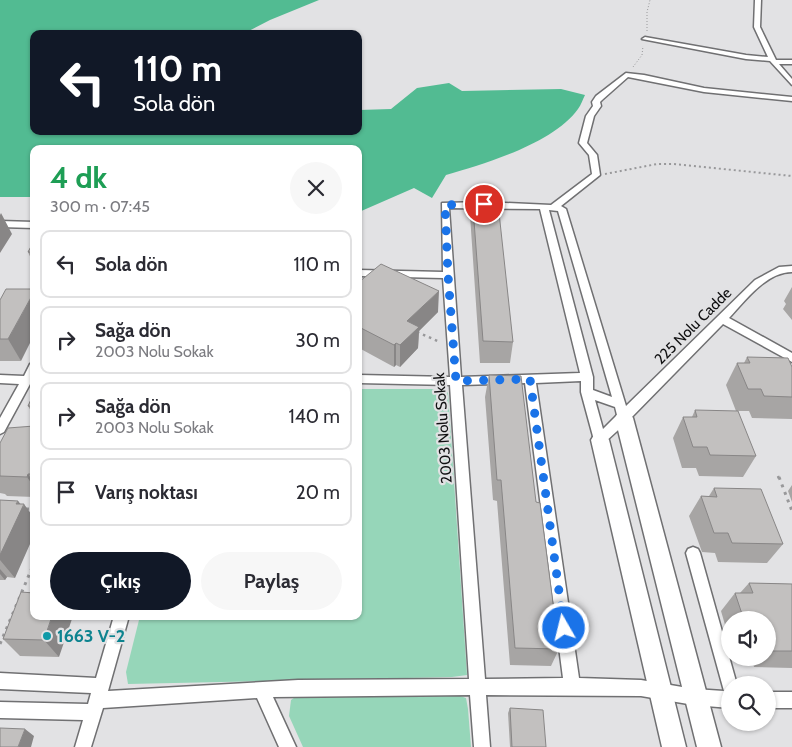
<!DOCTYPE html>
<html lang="tr">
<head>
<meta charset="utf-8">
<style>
	:root { --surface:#fff; --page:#f7f7f7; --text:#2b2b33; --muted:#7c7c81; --line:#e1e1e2; --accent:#111827 }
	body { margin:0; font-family:Cabin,sans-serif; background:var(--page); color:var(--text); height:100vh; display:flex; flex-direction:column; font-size:19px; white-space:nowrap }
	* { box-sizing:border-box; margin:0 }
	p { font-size:16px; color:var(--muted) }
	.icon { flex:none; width:28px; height:28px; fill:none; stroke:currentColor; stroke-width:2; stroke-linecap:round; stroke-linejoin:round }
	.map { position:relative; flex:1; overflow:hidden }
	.sheet { position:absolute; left:30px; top:145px; width:332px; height:475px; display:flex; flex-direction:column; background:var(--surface); border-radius:10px; box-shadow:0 1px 4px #0004 }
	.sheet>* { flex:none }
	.hud { position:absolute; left:30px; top:30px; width:332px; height:105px; border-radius:10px; box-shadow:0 1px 4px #0004; background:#111827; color:#fff; overflow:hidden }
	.buttons { position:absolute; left:721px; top:611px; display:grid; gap:10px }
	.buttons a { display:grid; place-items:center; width:55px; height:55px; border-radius:50%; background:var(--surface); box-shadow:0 1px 4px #0004; font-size:25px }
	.pin { position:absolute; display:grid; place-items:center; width:42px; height:42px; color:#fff; margin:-21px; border:2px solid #fff; border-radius:50%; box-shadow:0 1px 5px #0007 }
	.me { position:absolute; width:55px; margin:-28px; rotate:352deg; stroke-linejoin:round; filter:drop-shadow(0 0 4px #0008) }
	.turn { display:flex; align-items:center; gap:18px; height:105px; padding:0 20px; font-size:22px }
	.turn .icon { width:65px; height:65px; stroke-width:2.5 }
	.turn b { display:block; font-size:35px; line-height:42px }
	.round { display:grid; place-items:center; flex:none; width:52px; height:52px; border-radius:26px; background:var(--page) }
	.headline { display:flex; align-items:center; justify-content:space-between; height:85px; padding:0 20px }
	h1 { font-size:30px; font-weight:700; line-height:38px; color:#1e9e55 }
	.button { display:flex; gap:10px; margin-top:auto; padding:10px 20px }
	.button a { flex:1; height:58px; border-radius:30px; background:var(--accent); color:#fff; font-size:20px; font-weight:700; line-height:58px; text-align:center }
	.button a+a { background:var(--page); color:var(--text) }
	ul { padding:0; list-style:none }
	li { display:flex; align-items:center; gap:15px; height:68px; margin:0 10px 8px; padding:0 10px; border:2px solid var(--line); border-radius:10px }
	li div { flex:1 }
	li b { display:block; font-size:19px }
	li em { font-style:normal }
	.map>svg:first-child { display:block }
</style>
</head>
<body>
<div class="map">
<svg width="792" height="747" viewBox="0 0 792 747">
	<rect width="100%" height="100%" fill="#e2e2e4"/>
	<path fill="#96d6b9" d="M 359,389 L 441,389 L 448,392 L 467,675 L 452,677 L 128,684 L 126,672 L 140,616 L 359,616 Z
		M 301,693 L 457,695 L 466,698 L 468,709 L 471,747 L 303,747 L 289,716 L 291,700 Z"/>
	<path fill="#52bb92" d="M 0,0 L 319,0 L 270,20 L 243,34 L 34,34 L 34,131 L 359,131 L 359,110 L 391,109 L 417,88 L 449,83 L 462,91 L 561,89 L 585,95 C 583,99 581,105 578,109 C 554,143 485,164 446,175 L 432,198 L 414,188 L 359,212 L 359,149 L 34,149 L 34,197 L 0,197 Z"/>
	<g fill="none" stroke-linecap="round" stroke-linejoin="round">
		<g stroke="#707072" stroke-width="3">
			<path id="street" d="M 755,0 L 761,0 L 760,27 L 776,60 L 792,60 L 792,64 L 779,64 L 792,79 L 792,85 L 770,61 L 746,59 L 642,39 L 645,37 L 746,55 L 768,57 L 754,27 Z
				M 626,73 L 644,75 L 704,88 L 792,97 L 792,101 L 704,92 L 628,77 L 602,100 L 600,102 L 601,106 L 594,116 L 587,143 L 597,155 L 600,175 L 561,206 L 566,209 L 626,406 L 755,280 L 779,267 L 792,266 L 792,272 C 766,272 745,301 729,318 L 792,353 L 792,362 L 723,324 L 628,421 L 604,443 L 600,445 L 596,443 L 594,440 L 581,392 L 581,381 L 536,383 L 579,678 L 641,680 L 694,689 L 724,691 L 686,553 L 688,549 L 693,547 L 698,549 L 700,553 L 737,685 L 730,685 L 730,708 L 694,705 L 641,696 L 486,695 L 490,747 L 474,747 L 470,695 L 273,697 L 296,747 L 279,747 L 257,698 L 103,708 L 91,747 L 75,747 L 83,720 L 0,718 L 0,702 L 88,704 L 91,693 L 0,689 L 0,673 L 96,678 L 114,616 L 129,616 L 108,691 L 298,680 L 469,679 L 450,385 L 359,383 L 359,375 L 450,377 L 443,278 L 359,276 L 359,270 L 443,272 L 442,203 L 484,202 L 551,205 L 592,174 L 589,155 L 579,143 L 586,116 L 593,106 L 592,102 L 596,96 ZM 449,208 L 540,209 L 580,373 L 461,377 ZM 549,210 L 558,211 L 612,397 L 593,390 L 593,377 ZM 525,383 L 563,678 L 485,679 L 462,385 ZM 595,400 L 615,407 L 617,415 L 603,429 Z
				M 0,221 L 34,222 L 34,228 L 0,227 Z
				M 34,363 L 34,384 L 30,384 L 4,432 L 0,434 L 0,418 L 19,384 L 0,383 L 0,375 L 24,376 L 30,364 Z
				M 768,692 L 792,692 L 792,708 L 768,708 Z"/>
		</g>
		<g stroke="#707072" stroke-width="3">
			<path id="secondary" d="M 624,411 L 630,413 L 633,418 L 721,747 L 697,747 L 615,418 L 618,413 Z
				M 600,433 L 606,435 L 609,440 L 686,747 L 662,747 L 591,440 L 594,435 Z"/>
		</g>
		<path stroke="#98989a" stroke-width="1" stroke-dasharray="1 2" stroke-linecap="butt" d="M 647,31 L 647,12 L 650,0
			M 633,67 L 642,55 L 643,46"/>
		<path stroke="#98989a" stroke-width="2" stroke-dasharray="2 3" stroke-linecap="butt" d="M 605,174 L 657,164 L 673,164 L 792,176"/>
		<path stroke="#98989a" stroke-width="2.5" stroke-dasharray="2.5 4" stroke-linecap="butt" d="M 417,332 L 440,342
			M 778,476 L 779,479"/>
		<path stroke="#98989a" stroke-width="3" stroke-dasharray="3 5" stroke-linecap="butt" d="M 779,477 L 792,511
			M 26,509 L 34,509
			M 0,644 L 34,563"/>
		<use href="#street" fill="#fff" fill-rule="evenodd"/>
		<use href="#secondary" fill="#fff" fill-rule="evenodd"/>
	</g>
	<path fill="#a7a5a4" d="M 472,194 L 513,342 L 510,363 L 480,363 L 470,215 Z
		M 34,241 L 34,265 L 28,252 Z
		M 359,282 L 438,312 L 419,331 L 418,348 L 400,367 L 396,365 L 394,367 L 359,348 Z
		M 792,287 L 792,320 L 783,309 L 786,304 L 784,301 Z
		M 0,300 L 21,361 L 0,361 Z
		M 747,357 L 792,367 L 792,419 L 752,418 L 749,411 L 736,411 L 726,385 L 737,363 L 744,363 Z
		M 489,375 L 536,502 L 559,649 L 551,666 L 510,665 L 497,501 L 493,500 L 485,397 Z
		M 34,393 L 34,416 L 28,406 Z
		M 695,410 L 756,456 L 743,477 L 699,476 L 696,468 L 682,468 L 673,438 L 683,417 L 692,417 Z
		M 34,426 L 34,497 L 7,496 L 5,494 L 0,493 L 0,443 Z
		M 792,485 L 792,502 L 788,491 Z
		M 714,488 L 783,544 L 767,563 L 718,562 L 715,553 L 702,552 L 689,516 L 701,496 L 709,496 Z
		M 0,500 L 18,501 L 20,504 L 15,578 L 7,577 L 5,580 L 0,580 Z
		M 749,583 L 792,584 L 792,668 L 754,667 L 751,658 L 768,658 L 768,620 L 730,620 L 730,642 L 721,611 L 735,593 L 740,593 Z
		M 34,593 L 59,657 L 20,656 L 3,639 Z
		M 510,708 L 546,747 L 510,747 L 508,713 Z"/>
	<path fill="#888686" d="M 1,213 L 12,234 L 0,253 L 0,215 Z
		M 439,291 L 438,312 L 419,331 L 418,348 L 400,367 L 400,345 L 407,321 Z
		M 34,292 L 34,335 L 21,361 L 8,339 Z
		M 396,343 L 396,365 L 394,367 L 394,345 Z
		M 28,474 L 34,483 L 34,487 L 27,477 Z
		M 18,501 L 23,507 L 24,504 L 34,518 L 34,535 L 15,578 L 0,560 L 0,555 Z
		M 0,569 L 7,577 L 5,580 L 0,574 Z
		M 52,616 L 73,616 L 59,657 L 44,640 Z
		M 25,729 L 34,736 L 31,747 L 18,747 Z"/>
	<path fill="#c2c0bf" stroke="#888686" d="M 472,194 L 497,194 L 513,342 L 483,341 Z
		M 34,241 L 34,252 L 28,252 Z
		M 381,264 L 439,291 L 407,321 L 419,327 L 400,345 L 396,343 L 394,345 L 359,327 L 359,282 Z
		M 6,289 L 34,289 L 34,292 L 8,339 L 0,339 L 0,300 Z
		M 747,357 L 788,358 L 792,367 L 792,397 L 764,396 L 761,389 L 748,389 L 737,363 L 750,363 Z
		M 489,375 L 521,376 L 536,502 L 540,503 L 559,649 L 515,648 L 501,480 L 497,480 Z
		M 34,393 L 34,406 L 28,406 Z
		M 695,410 L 738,411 L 756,456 L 710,455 L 707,447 L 693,447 L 683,417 L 697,417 Z
		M 34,426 L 34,474 L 28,474 L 27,477 L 0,476 L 0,443 L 8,428 Z
		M 714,488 L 761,489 L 783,544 L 732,543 L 728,533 L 714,533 L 701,496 L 717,497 Z
		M 0,500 L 18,501 L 16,504 L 24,504 L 0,555 Z
		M 749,583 L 792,584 L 792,651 L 771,651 L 768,640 L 768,620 L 744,620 L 735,593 L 753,593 Z
		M 21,592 L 34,593 L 34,616 L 52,616 L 44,640 L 3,639 Z
		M 510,708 L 543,710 L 546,747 L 512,747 Z
		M 0,728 L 25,729 L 18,747 L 0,747 Z"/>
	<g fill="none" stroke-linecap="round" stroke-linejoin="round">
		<path stroke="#1a73e8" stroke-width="9" stroke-dasharray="0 16.2" d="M 484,204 L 445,205 L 448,275 L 456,381 L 530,379 L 564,628"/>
	</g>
	<circle fill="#0f9aa8" stroke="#e2e2e4" stroke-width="2" cx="47" cy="636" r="5"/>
	<g text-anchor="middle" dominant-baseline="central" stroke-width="4.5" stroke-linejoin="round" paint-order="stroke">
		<g font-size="15" fill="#101011" stroke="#e2e2e4">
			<text transform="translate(693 326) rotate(-45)">225 Nolu Cadde</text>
			<text transform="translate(443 428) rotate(-94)">2003 Nolu Sokak</text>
		</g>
		<g font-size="18" font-weight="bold" fill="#0d838f" stroke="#e2e2e4" text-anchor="start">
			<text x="57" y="636">1663 V-2</text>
		</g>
	</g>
</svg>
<div class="buttons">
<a><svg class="icon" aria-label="sound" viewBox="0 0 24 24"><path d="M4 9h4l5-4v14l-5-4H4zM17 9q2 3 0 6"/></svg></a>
<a><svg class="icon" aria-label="search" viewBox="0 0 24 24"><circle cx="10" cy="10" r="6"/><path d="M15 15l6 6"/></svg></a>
</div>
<div class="pin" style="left:484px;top:204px;background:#d93025"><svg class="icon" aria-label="arrive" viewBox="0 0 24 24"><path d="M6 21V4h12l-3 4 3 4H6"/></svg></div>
<svg class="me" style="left:564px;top:628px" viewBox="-20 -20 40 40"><circle r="17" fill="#1a73e8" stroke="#fff" stroke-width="3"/><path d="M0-11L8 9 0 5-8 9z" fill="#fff"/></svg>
<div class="hud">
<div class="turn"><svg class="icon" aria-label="left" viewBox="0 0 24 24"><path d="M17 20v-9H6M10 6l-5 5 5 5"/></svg><div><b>110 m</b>Sola dön</div></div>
</div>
<section class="sheet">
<div class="headline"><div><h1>4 dk</h1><p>300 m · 07:45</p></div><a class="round"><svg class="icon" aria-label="close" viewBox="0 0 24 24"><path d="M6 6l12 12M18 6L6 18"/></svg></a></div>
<ul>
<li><svg class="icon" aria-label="left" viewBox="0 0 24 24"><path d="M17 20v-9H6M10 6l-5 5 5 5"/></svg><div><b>Sola dön</b></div><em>110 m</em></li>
<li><svg class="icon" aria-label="right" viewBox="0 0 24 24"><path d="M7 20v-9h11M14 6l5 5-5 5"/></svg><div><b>Sağa dön</b><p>2003 Nolu Sokak</p></div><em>30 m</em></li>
<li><svg class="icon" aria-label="right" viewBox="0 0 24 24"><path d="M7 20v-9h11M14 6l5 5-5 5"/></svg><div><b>Sağa dön</b><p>2003 Nolu Sokak</p></div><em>140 m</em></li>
<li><svg class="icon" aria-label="arrive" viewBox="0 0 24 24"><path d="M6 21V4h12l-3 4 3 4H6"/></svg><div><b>Varış noktası</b></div><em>20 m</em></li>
</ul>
<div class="button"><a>Çıkış</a><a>Paylaş</a></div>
</section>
</div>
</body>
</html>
